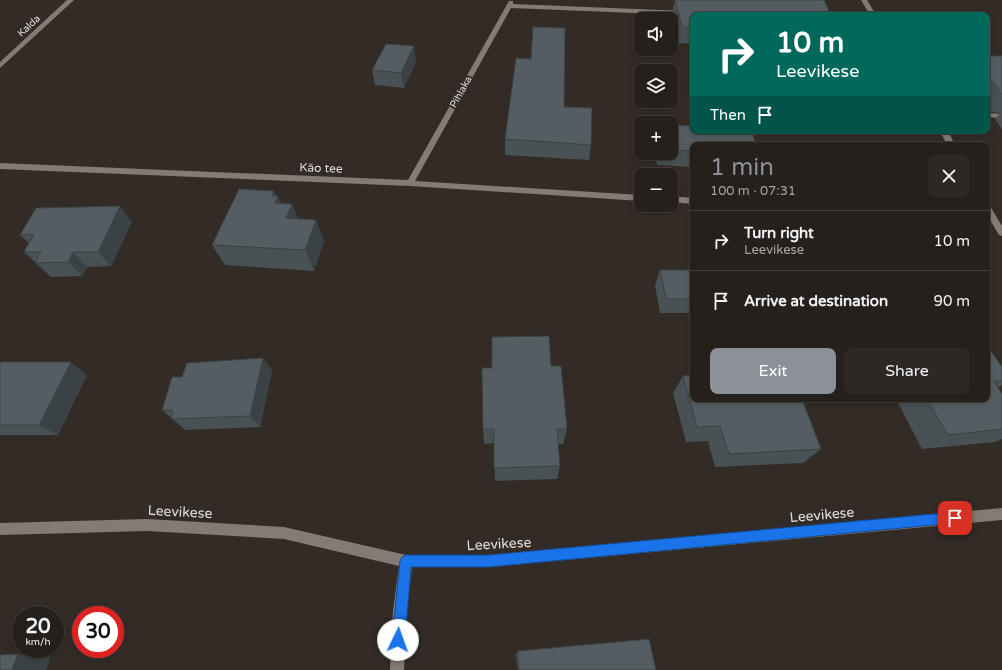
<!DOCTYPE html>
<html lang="en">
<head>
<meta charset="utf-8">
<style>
	:root { --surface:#26201c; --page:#2e2825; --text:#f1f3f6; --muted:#a4a3a3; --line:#423e3b; --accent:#8c9099 }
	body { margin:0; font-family:"Varela Round",sans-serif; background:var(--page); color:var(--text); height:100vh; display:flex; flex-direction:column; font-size:15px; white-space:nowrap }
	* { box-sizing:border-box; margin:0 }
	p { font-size:13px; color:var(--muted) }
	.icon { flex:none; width:22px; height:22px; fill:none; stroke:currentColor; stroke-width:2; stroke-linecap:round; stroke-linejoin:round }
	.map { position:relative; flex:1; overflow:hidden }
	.details { position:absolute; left:690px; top:142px; width:300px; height:260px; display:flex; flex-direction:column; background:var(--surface); border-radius:8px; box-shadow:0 2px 6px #0003,0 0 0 1px var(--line) }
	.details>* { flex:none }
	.banner { position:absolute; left:690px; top:12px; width:300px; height:122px; border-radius:8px; box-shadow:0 2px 6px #0003,0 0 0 1px var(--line); background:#00695c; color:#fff; overflow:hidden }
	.buttons { position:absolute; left:634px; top:12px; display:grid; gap:8px }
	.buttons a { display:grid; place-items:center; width:44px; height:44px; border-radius:8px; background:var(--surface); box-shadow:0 2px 6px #0003,0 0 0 1px var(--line); font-size:20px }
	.speed { position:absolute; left:12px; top:606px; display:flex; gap:8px; font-size:20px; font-weight:700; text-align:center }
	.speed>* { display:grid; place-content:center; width:52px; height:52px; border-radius:50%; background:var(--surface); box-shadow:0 2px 6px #0003,0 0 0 1px var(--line); line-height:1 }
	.speed small { font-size:10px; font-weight:400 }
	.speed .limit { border:6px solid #d22; background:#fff; color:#111 }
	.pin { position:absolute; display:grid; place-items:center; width:34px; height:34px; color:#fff; margin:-17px; border-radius:8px; box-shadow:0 2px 6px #0006 }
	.me { position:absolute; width:44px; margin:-22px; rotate:3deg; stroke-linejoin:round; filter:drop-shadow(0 0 3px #0008) }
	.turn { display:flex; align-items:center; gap:14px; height:84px; padding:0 20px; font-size:18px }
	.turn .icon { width:52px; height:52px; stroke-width:2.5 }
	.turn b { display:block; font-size:28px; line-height:34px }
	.then { display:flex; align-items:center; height:38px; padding:0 20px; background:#0003; gap:8px; font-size:15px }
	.round { display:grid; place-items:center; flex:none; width:42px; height:42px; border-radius:8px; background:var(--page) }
	.overview { display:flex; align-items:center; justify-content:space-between; height:68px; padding:0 20px }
	h1 { font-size:24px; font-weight:600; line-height:30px; color:var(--accent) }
	.action { display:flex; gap:8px; margin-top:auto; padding:8px 20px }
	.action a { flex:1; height:46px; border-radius:8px; background:var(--accent); color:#fff; font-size:16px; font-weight:600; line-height:46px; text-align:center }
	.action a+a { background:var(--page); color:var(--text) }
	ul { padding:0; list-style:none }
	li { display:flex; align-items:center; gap:12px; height:60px; padding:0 20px; border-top:1px solid var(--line) }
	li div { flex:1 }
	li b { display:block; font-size:15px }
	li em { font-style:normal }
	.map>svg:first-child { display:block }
</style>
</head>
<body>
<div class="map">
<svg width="1002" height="670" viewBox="0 0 1002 670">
	<rect width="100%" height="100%" fill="#332b26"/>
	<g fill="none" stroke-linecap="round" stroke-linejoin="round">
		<path fill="#847b75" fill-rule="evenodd" d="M 67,0 L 74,0 L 0,68 L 0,62 Z
			M 861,0 L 867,0 L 876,15 L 870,15 Z
			M 509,1 L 513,1 L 513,4 L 685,11 L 688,13 L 685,15 L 511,8 L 415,181 L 641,195 L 641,201 L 410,186 L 0,169 L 0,163 L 408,180 Z
			M 987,113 L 1002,114 L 1002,118 L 987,117 Z
			M 940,131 L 948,131 L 955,145 L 947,145 Z
			M 671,196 L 693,198 L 693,204 L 671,202 Z
			M 987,205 L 990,206 L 1002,226 L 1002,236 L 999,235 L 987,215 Z
			M 1002,508 L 1002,520 L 489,567 L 412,567 L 407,611 L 404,670 L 390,670 L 393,611 L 399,566 L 284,539 L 147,531 L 0,535 L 0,523 L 147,519 L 284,527 L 406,555 L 489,555 Z"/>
	</g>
	<path fill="#485154" d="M 675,0 L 824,0 L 693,15 L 693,44 L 677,43 L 671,16 Z
		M 987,56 L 1002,56 L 1002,129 L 995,119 L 1000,113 L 990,112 L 987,107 Z
		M 416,62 L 404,88 L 375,85 L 372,70 Z
		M 564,107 L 591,145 L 589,160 L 505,155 L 505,139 Z
		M 671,125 L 693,145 L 693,167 L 657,165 L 655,153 L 671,153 Z
		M 277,196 L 282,204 L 292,204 L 298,219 L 324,241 L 314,271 L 225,265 L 212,245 Z
		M 132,222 L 111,266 L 87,267 L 82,276 L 51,277 L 24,252 L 29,243 L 20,235 Z
		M 660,270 L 693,270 L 693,313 L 660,313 L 655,285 Z
		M 987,347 L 1002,367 L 1002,385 L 998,388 L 1002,394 L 1002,439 L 995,442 L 922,449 L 896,399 L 987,399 Z
		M 0,362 L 87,375 L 58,435 L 0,435 Z
		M 551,366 L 567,429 L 563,444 L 558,444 L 560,466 L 557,479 L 495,481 L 494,443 L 484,444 L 483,429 L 492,368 Z
		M 272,370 L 260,427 L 185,430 L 162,410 L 182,377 Z
		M 683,376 L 821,449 L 803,463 L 715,467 L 708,441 L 686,442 L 673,393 Z
		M 518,651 L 656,670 L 518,670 L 516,654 Z"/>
	<path fill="#3b4245" d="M 414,46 L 416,62 L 404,88 L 401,73 Z
		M 274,191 L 278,198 L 278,196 L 287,216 L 292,204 L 301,225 L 285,224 L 275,203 L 272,196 Z
		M 120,206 L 132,222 L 111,266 L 98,252 Z
		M 316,220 L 324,241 L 314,271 L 305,250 Z
		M 73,252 L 87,267 L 82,276 L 68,262 Z
		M 263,358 L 272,370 L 260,427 L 250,416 Z
		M 71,362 L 87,375 L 58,435 L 39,425 Z
		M 18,654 L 51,657 L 46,670 L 12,670 Z"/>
	<path fill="#545e62" stroke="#3b4245" d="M 675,0 L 824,0 L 831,15 L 693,15 L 693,28 L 682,27 Z
		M 533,27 L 565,28 L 564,107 L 592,108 L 591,145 L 505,139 L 516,58 L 531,59 Z
		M 386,44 L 414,46 L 401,73 L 372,70 Z
		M 987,56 L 1002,56 L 1002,95 L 992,81 L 987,81 Z
		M 671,125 L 693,126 L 693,131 L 752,131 L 756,145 L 693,145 L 693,151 L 671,150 Z
		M 239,189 L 274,191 L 272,196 L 278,196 L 275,203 L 292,204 L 286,218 L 316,220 L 305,250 L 212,245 Z
		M 120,206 L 98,252 L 73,252 L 68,262 L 35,263 L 41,252 L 24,252 L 34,234 L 20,235 L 36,208 Z
		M 660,270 L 693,270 L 693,299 L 666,299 Z
		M 549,336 L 551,366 L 561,366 L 567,429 L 557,429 L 560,466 L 494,468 L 494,429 L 483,429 L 482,368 L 492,368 L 492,337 Z
		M 987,347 L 988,347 L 1002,367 L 1002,381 L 994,381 L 1002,394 L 1002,429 L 948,435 L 927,399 L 987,399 Z
		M 263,358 L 250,416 L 172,419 L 172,410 L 162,410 L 172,377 L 182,377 L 187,363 Z
		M 0,362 L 71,362 L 39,425 L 0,425 Z
		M 693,375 L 693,399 L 802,399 L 821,449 L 729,454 L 720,426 L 697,427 L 683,376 Z
		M 649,639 L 656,670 L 519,670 L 518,651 Z
		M 18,654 L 12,670 L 0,670 L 0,655 Z"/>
	<path fill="#1a73e8" stroke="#114b97" d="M 955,512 L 959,514 L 961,518 L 959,522 L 955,523 L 489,567 L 411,567 L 405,640 L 403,645 L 398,647 L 394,645 L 392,640 L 400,561 L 402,557 L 406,555 L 489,555 Z"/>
	<g text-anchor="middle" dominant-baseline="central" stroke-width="4" stroke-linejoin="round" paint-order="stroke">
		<g font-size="10" fill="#e1dcd9" stroke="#332b26">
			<text transform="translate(29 26) rotate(-43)">Kalda</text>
			<text transform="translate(461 92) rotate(-61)">Pihlaka</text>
		</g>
		<g font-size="12" fill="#e1dcd9" stroke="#332b26">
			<text transform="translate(321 168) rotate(2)">Käo tee</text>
		</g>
		<g font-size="14" fill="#e1dcd9" stroke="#332b26">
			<text transform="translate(180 512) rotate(3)">Leevikese</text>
			<text transform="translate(822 515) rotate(-5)">Leevikese</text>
			<text transform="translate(499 544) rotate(-3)">Leevikese</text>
		</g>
	</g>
</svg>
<div class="buttons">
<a><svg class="icon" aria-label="sound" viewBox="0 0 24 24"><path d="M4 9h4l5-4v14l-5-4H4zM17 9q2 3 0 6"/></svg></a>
<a><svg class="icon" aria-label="layers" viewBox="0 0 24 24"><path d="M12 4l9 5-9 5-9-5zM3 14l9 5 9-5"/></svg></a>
<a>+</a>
<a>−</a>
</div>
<div class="speed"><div>20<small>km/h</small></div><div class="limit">30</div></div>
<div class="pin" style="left:955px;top:518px;background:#d93025"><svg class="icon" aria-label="arrive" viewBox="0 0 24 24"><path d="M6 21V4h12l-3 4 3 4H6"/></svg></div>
<svg class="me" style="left:398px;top:640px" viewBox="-20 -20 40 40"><circle r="19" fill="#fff"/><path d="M0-13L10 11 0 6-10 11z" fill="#1a73e8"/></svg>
<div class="banner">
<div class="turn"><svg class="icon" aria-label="right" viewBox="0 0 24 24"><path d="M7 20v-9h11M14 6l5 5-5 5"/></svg><div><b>10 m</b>Leevikese</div></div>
<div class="then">Then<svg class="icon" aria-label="arrive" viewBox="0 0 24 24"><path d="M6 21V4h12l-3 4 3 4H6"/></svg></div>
</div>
<section class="details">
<div class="overview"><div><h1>1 min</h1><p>100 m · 07:31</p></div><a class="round"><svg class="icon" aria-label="close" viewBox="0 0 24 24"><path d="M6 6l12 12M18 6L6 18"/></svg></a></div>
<ul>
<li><svg class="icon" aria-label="right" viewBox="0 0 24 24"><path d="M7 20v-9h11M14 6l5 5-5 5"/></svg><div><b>Turn right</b><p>Leevikese</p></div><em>10 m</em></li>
<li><svg class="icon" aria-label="arrive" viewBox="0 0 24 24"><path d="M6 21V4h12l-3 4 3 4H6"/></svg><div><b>Arrive at destination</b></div><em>90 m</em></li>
</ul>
<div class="action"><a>Exit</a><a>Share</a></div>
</section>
</div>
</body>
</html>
